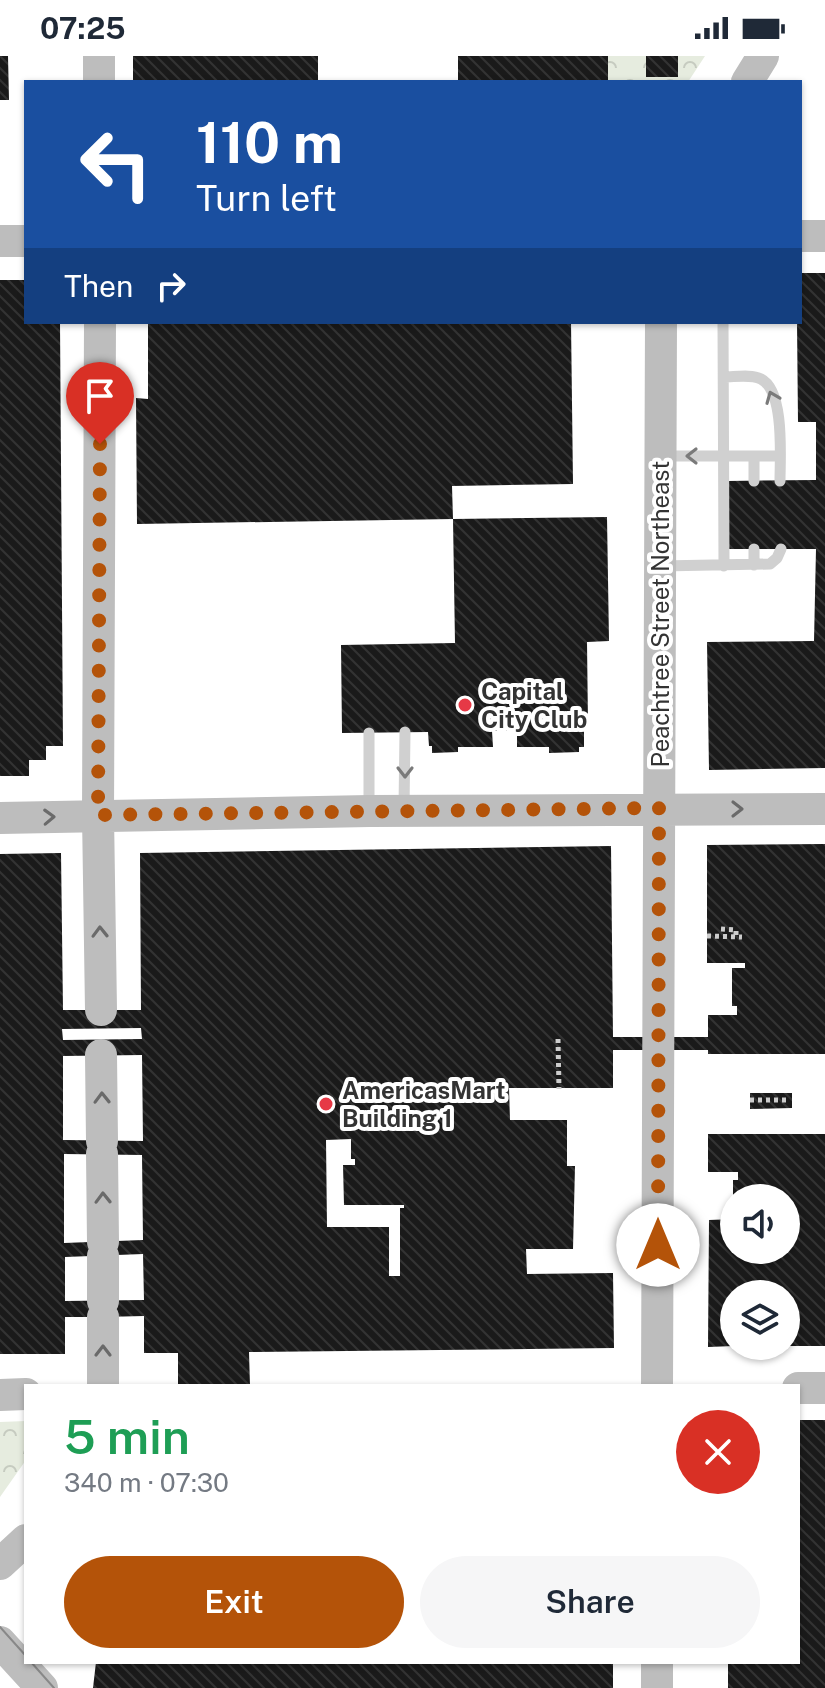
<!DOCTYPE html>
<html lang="en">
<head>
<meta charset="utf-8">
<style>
	:root { --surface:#fff; --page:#f6f6f7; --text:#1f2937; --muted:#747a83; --accent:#b45309 }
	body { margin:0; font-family:"Public Sans",sans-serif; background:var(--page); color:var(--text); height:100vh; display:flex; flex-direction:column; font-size:30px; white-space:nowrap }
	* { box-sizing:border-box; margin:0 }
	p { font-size:26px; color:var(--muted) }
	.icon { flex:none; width:44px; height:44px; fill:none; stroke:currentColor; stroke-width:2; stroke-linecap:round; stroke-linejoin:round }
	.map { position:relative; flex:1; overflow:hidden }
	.side { position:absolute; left:24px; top:1328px; width:776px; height:280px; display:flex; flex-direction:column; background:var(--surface); border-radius:0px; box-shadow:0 2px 6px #0004 }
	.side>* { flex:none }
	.hud { position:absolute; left:24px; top:24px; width:778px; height:244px; border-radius:0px; box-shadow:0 2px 6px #0004; background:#1a4fa0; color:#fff; overflow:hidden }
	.buttons { position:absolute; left:720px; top:1128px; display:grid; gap:16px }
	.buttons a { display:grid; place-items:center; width:80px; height:80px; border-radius:50%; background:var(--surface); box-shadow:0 2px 6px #0004; font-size:40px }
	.pin { position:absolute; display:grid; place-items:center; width:68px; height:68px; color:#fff; margin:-82px -34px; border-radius:50% 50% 50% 0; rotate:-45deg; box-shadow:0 0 8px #0007 }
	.pin .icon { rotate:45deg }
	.me { position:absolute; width:88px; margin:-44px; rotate:0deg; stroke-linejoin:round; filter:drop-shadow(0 0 6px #0008) }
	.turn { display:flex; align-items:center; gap:28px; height:168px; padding:0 40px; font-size:36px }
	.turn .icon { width:104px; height:104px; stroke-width:2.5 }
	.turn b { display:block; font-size:56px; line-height:68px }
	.then { display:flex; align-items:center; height:76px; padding:0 40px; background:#0003; gap:16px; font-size:30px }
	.round { display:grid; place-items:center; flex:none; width:84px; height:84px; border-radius:42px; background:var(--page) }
	.headline { display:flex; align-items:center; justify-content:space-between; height:136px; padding:0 40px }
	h1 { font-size:48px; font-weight:600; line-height:60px; color:#1e9e55 }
	.action { display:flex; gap:16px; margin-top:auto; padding:16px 40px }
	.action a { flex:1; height:92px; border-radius:48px; background:var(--accent); color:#fff; font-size:32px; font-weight:600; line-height:92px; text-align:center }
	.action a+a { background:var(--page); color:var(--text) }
	.status { display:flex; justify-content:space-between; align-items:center; height:56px; padding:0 40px; background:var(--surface); direction:ltr }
	.status svg { height:22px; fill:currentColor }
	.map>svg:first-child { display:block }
</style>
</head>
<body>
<div class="status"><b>07:25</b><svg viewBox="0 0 49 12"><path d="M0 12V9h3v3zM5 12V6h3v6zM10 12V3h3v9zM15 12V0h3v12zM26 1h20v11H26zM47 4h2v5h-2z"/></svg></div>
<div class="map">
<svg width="825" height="1632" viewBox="0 0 825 1632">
	<defs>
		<pattern id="forest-crowns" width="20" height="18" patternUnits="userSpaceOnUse" patternTransform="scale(2)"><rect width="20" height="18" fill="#e6ecdf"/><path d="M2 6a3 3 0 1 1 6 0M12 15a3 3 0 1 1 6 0" fill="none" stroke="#c6cbc0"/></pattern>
		<pattern id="building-back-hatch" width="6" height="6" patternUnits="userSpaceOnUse" patternTransform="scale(2)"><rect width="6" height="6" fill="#1a1a1a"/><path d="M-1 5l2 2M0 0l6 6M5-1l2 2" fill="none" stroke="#333"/></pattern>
	</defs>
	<rect width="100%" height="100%" fill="#fff"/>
	<path fill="url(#forest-crowns)" d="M 608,0 L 705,0 L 688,26 L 608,26 Z
		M 26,1365 L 26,1404 L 0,1441 L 0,1366 Z"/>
	<path fill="url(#building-back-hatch)" fill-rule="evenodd" d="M 0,0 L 8,0 L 9,44 L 0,44 Z
		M 133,0 L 318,0 L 318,26 L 133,26 Z
		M 458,0 L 608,0 L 608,26 L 458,26 Z
		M 646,0 L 678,0 L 678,21 L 646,21 Z
		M 800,217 L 825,217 L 825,712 L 709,714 L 707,586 L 814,585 L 816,493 L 728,493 L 728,425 L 816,424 L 816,366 L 798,366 L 797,266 L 800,266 Z
		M 0,224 L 26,224 L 26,266 L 60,266 L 63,690 L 46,690 L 46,704 L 29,704 L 29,720 L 0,720 Z
		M 148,266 L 571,266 L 573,428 L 452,430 L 453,463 L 137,468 L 136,342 L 148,343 Z
		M 607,461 L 609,585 L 587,586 L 588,669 L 584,669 L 584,691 L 579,691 L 579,696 L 549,697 L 549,691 L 517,691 L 517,675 L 492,675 L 493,691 L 458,691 L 458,696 L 432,697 L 432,690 L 429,690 L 428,676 L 342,677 L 341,589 L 455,587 L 453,463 Z
		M 825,788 L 825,998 L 708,998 L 708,994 L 613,994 L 613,1032 L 509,1032 L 510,1064 L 567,1064 L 567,1110 L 575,1110 L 573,1193 L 526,1193 L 527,1218 L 613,1217 L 614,1292 L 249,1296 L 250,1330 L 178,1330 L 178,1297 L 144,1297 L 144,1260 L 103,1261 L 65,1261 L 65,1298 L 0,1298 L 0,798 L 61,797 L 63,954 L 141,954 L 140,797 L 611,790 L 613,981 L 708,981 L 708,959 L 737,959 L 737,950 L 732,950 L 732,912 L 745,912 L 745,907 L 707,907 L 707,789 ZM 141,972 L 142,983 L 63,984 L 62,973 ZM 142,999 L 143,1085 L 63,1084 L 63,1000 ZM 351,1083 L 351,1103 L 355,1103 L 355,1109 L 343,1109 L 344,1149 L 404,1149 L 404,1152 L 400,1152 L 400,1220 L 389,1220 L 389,1171 L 327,1171 L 326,1084 ZM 64,1098 L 142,1099 L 143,1184 L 64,1187 ZM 143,1198 L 144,1244 L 65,1245 L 65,1201 Z
		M 750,1037 L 792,1037 L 792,1052 L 750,1053 Z
		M 708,1078 L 825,1078 L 825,1290 L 786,1290 L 786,1238 L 734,1238 L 734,1290 L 708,1291 L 709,1164 L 734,1163 L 734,1194 L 786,1194 L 786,1142 L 733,1142 L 733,1124 L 738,1124 L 738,1116 L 708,1116 Z
		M 798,1364 L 825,1364 L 825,1632 L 728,1632 L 728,1606 L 798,1606 Z
		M 96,1606 L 613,1606 L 613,1632 L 93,1632 Z"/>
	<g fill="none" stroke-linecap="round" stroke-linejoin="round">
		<path stroke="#cdcdcd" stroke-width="5" stroke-dasharray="4 4" stroke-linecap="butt" d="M 721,873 L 736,874 L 736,881
			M 707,880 L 742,881
			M 558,983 L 559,1033
			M 750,1044 L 789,1044"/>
		<path stroke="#d0d0d0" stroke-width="11" d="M 723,266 L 724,510
			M 724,321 C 735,321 751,318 761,323 C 785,335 780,402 780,425
			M 664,400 L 780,400
			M 754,400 L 754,425
			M 754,493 L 754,509
			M 661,510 L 770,508 L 777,502 L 781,493
			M 404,752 L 405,676
			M 369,754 L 369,677"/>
		<path stroke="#bdbdbd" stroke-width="32" d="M 99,0 L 99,26
			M 747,26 L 763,0
			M 800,180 L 825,180
			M 0,185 L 26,185
			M 100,266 L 98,759 L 101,954
			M 0,762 L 369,755 L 825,753
			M 101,999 L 102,1085
			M 102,1098 L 103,1186
			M 103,1200 L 103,1245
			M 103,1330 L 103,1261
			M 657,1330 L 661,266
			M 798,1332 L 825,1332
			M 0,1339 L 26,1338
			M 0,1508 L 26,1484
			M 0,1586 L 42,1632
			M 657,1632 L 657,1606"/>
		<path stroke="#888" stroke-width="2" d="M 0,1571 L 26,1600
			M 31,1606 L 54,1632"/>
	</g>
	<defs><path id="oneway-chevron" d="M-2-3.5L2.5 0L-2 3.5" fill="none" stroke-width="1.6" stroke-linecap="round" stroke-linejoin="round" transform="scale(2)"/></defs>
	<g stroke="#7a7a7a">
		<use href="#oneway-chevron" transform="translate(772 341) rotate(-112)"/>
		<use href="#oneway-chevron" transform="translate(692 400) rotate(180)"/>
		<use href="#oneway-chevron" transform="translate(405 716) rotate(90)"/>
	</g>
	<g stroke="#6a6a6a">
		<use href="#oneway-chevron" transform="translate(737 753)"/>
		<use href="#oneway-chevron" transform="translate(49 761) rotate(-2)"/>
		<use href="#oneway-chevron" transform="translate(100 876) rotate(-91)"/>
		<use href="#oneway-chevron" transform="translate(102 1042) rotate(-91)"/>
		<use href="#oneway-chevron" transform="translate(103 1142) rotate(-91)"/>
		<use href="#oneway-chevron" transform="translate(103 1295) rotate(-90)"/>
	</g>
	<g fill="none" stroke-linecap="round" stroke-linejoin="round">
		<path stroke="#b45309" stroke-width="14" stroke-dasharray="0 25.2" d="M 100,388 L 98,759 L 659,752 L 658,1189"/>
	</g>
	<g fill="#e63946" stroke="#fff" stroke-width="3">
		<circle cx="465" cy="649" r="8"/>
		<circle cx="326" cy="1048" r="8"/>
	</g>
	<g text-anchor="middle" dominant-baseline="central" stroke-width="8" stroke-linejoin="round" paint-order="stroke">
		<g font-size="24" fill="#333" stroke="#fff">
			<text transform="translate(660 558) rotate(-90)">Peachtree Street Northeast</text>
		</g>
		<g font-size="24" font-weight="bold" fill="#333" stroke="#fff" text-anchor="start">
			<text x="481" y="635">Capital<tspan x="481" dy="28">City Club</tspan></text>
			<text x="342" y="1034">AmericasMart<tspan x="342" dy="28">Building 1</tspan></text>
		</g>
	</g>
</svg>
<div class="buttons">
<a><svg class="icon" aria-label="sound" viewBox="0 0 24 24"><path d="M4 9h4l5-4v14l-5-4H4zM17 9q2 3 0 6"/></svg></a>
<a><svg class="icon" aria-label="layers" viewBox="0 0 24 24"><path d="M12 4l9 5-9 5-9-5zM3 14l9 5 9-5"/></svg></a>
</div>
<div class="pin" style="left:100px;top:388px;background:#d93025"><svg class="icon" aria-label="arrive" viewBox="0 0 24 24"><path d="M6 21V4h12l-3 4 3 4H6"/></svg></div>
<svg class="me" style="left:658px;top:1189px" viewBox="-20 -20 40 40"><circle r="19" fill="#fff"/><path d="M0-13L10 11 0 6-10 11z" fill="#b45309"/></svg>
<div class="hud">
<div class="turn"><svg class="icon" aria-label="left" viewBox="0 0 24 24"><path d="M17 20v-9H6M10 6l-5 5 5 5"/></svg><div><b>110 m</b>Turn left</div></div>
<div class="then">Then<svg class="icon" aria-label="right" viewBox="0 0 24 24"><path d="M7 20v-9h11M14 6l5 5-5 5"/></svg></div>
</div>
<section class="side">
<div class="headline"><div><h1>5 min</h1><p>340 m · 07:30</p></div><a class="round" style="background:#d93025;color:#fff"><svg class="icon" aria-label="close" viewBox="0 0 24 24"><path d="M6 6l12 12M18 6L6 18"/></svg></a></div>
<div class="action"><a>Exit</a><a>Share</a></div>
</section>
</div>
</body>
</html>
